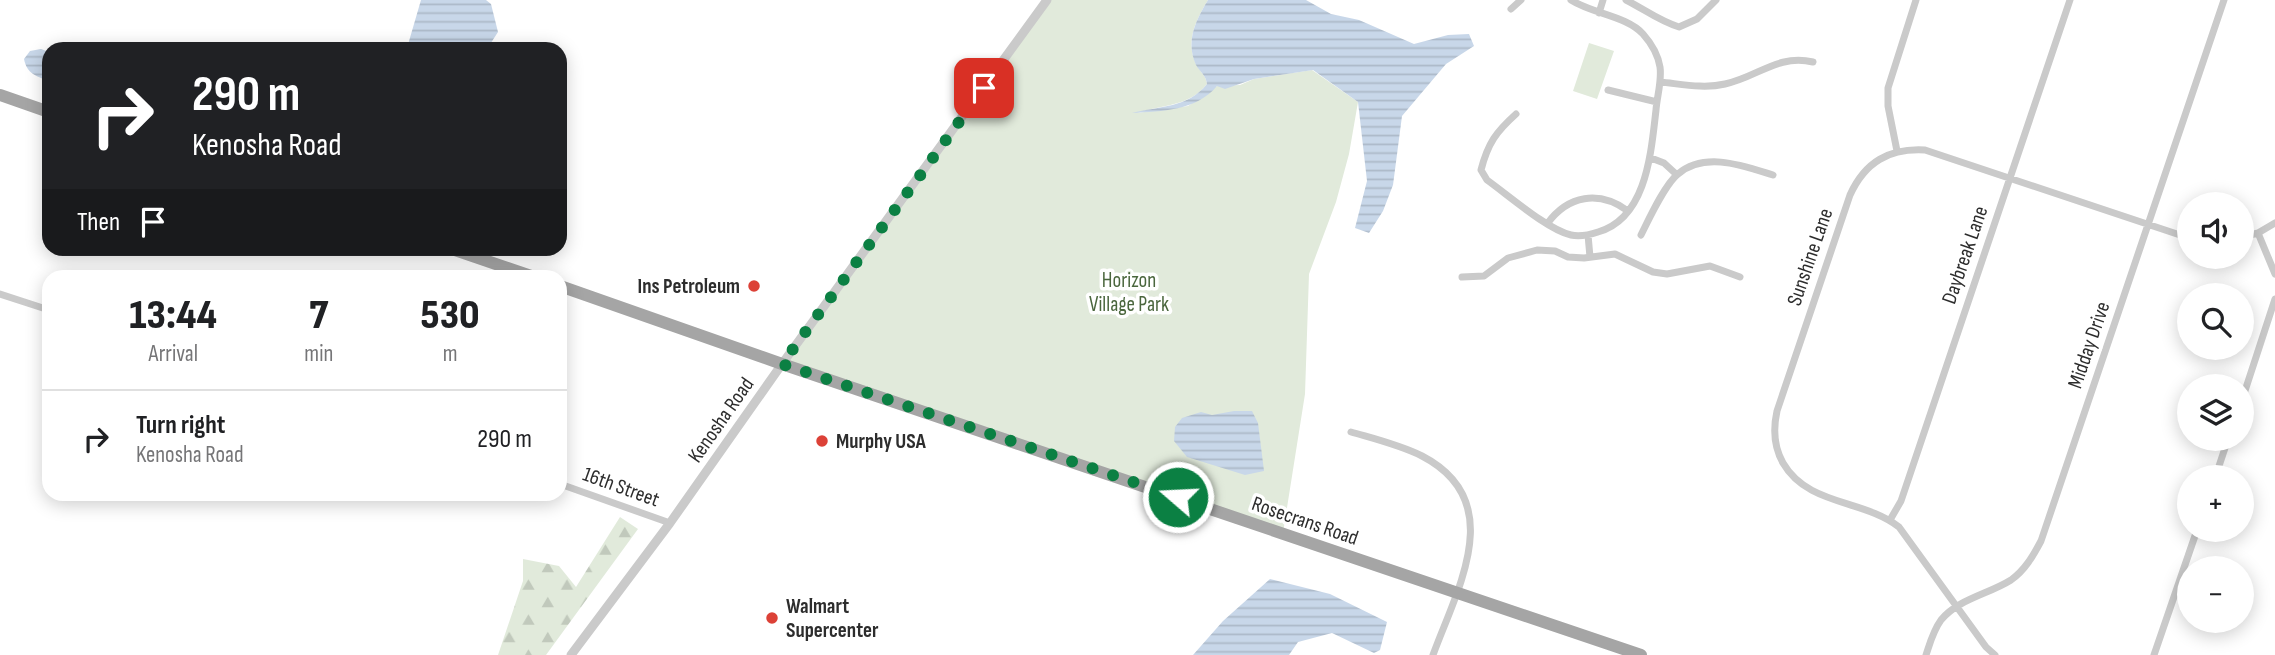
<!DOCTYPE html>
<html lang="en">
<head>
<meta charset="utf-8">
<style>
	:root { --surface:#fff; --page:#f2f2f2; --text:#202124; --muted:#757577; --line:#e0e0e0 }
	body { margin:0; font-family:"Sofia Sans Condensed",sans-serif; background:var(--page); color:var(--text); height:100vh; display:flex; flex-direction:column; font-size:26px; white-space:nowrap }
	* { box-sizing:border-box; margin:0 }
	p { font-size:23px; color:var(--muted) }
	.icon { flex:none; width:38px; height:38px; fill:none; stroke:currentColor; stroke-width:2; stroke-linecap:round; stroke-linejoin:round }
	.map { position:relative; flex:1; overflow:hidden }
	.sheet { position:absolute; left:42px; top:270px; width:525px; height:231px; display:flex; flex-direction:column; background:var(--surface); border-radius:21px; box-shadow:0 4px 18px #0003 }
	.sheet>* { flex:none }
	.top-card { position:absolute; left:42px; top:42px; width:525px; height:214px; border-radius:21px; box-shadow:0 4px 18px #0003; background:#202124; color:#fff; overflow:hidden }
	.controls { position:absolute; left:2177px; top:192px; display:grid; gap:14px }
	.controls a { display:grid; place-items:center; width:77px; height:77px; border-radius:50%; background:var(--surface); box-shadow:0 4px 18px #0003; font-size:35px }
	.pin { position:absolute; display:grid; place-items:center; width:60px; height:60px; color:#fff; margin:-30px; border-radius:14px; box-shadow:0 4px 10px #0006 }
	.me { position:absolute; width:77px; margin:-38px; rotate:289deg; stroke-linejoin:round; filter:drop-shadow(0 0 5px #0008) }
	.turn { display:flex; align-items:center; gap:24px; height:147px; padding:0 35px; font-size:32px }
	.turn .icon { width:91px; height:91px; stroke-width:2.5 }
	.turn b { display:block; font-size:49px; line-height:60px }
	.then { display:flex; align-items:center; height:66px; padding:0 35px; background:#0003; gap:14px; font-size:26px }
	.eta { display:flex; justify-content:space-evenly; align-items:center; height:119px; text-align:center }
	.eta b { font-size:42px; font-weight:800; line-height:49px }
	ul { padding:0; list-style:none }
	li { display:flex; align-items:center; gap:21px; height:98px; padding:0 35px; border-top:2px solid var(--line) }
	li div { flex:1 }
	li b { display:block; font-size:26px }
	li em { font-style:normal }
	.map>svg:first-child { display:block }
</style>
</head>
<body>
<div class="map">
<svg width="2275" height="655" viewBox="0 0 2275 655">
	<defs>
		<pattern id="forest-firs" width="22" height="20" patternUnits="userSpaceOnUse" patternTransform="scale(1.75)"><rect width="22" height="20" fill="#e1eadb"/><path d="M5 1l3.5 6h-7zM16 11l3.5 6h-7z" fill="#c1c9bc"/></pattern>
		<pattern id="water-rules" width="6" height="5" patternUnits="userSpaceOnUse" patternTransform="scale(1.75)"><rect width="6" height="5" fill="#c8d7e9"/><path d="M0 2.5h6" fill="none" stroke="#acb9c8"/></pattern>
	</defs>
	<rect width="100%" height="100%" fill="#fff"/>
	<path fill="#e1eadb" d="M 1046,0 L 1208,0 C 1196,20 1185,41 1196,64 C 1200,72 1206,75 1207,84 C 1189,107 1163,104 1137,113 L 1188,106 L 1217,86 L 1240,85 L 1254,79 L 1312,70 L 1358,102 L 1349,154 L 1336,202 L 1309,274 L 1305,394 L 1283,533 L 782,364 Z
		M 1589,43 L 1614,51 L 1597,99 L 1573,91 Z"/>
	<path fill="url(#forest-firs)" d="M 620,517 L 638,529 L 546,655 L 498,655 L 523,581 L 523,559 L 559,566 L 576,587 Z"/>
	<path fill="url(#water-rules)" d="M 421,0 L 486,0 L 491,4 L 498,32 L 487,49 L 409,49 L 407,48 Z
		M 1208,0 L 1306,0 L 1331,14 L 1359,20 L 1414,44 L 1448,35 L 1469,34 L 1474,46 L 1446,64 L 1402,116 L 1393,185 L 1383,211 L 1369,233 L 1355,228 L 1367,181 L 1358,102 L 1313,70 L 1254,79 L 1225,89 L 1217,86 C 1196,111 1162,111 1132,113 C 1159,106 1188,108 1207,84 C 1206,75 1200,72 1196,65 C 1185,41 1196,20 1208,0 Z
		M 41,49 L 49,52 L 49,81 C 36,76 27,74 24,59 L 30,51 Z
		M 1234,411 L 1252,411 L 1258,423 L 1264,471 L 1245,475 L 1187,457 L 1174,441 L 1175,427 L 1182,418 L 1201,412 L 1212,415 Z
		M 1270,579 L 1330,594 L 1387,622 L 1380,650 L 1374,653 L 1332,633 L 1298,642 L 1289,655 L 1193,655 L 1223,621 Z"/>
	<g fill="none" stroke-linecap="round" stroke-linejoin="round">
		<path stroke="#cacaca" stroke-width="7" d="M 1626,0 C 1644,9 1659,21 1679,27 L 1697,19 L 1716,0
			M 1511,9 L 1521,0
			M 1599,13 L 1603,0
			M 1660,82 C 1681,84 1704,89 1725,84 C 1758,77 1777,54 1813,62
			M 1608,90 L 1657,102
			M 1516,114 C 1496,132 1488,143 1481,170 L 1487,180 C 1508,195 1548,230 1571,235 C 1580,237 1589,235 1598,232 C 1647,218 1651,152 1656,110 C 1657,96 1662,81 1660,67 C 1658,55 1651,43 1643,34 C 1627,16 1593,14 1571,0
			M 1897,151 L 1888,106 L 1888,88 L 1916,0
			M 1651,158 L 1664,163 L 1676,174
			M 1547,224 C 1568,195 1599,190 1628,211
			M 2258,233 L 2275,274
			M 1588,235 L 1590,257
			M 1641,235 C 1649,219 1665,184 1678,174 C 1705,151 1744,166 1773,175
			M 2242,237 L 2258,233 L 2275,223
			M 1462,277 L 1484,276 L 1508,258 L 1537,250 L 1555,251 L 1568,257 L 1584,258 L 1615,254 L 1653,272 L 1667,274 L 1710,266 L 1740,277
			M 0,294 L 49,310
			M 2242,400 L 2275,299
			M 1351,432 C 1375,439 1400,445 1422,456 C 1509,501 1457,589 1433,655
			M 2215,478 L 2228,439
			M 560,484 L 670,523
			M 1890,520 L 1901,501 L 2070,0
			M 1926,655 C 1930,643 1933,631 1941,620 C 1958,599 1989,594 2011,580 C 2025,570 2033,556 2041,541 L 2224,0
			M 1995,655 L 1986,647 L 1899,527 C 1863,499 1808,506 1783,463 C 1774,447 1773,429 1777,411 L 1850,195 C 1865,162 1889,148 1925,150 L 2189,238
			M 2154,655 L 2197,530"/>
		<path stroke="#cacaca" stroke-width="9" d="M 571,655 L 670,523 L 782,364 L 1047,0"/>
		<path stroke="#a5a5a5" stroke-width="12" d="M 0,95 L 49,112
			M 449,248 L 531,276
			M 560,286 L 782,364 L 1641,655"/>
	</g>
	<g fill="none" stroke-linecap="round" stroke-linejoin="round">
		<path stroke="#0b8043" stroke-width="12" stroke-dasharray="0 21.6" d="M 984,88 L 782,364 L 1178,497"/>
	</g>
	<g fill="#dc4137" stroke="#fff" stroke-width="2.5">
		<circle cx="754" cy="286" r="7"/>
		<circle cx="822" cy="441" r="7"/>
		<circle cx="772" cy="618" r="7"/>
	</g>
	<g text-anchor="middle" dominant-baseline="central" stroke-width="7" stroke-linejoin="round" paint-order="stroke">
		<g font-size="21" fill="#2d2d2d" stroke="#fff">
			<text transform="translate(1965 255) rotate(-71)">Daybreak Lane</text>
			<text transform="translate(1810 257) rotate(-71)">Sunshine Lane</text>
			<text transform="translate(2089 345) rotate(-71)">Midday Drive</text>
			<text transform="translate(721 420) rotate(-55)">Kenosha Road</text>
			<text transform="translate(621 487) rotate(20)">16th Street</text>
			<text transform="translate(1305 521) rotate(19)">Rosecrans Road</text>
		</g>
		<g font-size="21" fill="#4a663d" stroke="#fff">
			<text x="1129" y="280">Horizon<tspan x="1129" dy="24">Village Park</tspan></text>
		</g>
		<g font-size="21" font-weight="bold" fill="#2d2d2d" stroke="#fff" text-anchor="start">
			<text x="740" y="286" text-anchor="end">Ins Petroleum</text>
			<text x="836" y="441">Murphy USA</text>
			<text x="786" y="606">Walmart<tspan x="786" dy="24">Supercenter</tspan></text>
		</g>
	</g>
</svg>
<div class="controls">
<a><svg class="icon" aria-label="sound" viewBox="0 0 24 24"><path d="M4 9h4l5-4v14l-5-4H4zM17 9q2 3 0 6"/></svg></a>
<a><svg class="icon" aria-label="search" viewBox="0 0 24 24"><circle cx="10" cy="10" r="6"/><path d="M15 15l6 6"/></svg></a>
<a><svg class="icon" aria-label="layers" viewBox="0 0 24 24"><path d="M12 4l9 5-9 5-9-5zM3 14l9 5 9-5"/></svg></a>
<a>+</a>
<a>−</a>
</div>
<div class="pin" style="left:984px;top:88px;background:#d93025"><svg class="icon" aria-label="arrive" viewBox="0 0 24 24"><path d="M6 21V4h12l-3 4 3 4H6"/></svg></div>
<svg class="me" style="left:1178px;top:497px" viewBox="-20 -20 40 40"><circle r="17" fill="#0b8043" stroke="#fff" stroke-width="3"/><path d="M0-11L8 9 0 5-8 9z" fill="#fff"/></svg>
<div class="top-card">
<div class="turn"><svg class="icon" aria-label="right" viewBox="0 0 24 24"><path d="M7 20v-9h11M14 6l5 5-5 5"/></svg><div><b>290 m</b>Kenosha Road</div></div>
<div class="then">Then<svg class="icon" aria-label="arrive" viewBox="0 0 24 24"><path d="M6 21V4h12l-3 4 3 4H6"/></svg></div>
</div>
<section class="sheet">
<div class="eta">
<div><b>13:44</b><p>Arrival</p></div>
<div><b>7</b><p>min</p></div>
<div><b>530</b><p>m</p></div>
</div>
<ul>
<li><svg class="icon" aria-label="right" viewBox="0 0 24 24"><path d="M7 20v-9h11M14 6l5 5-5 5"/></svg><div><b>Turn right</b><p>Kenosha Road</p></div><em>290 m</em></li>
</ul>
</section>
</div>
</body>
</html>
